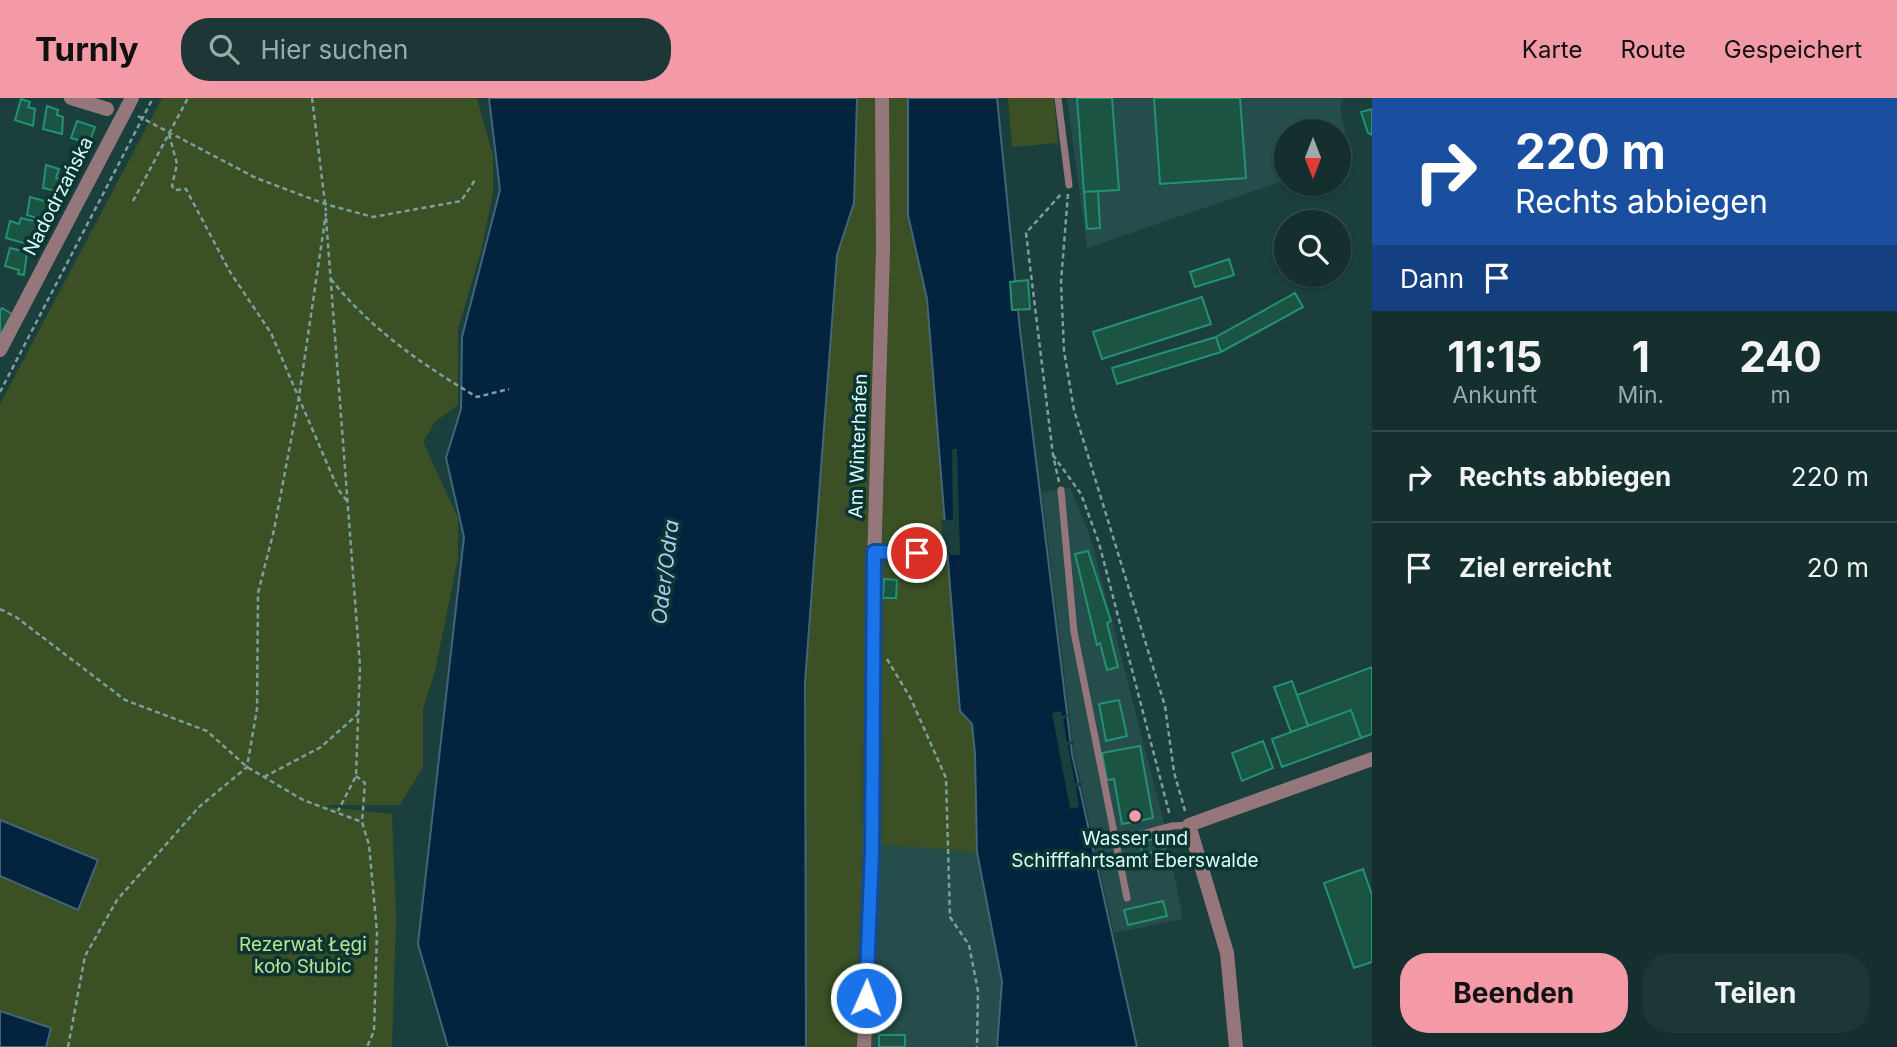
<!DOCTYPE html>
<html lang="de">
<head>
<meta charset="utf-8">
<style>
	:root { --surface:#142f2e; --page:#1d3736; --text:#f1f3f6; --muted:#9da9aa; --line:#334a4a; --accent:#f49aa7 }
	body { margin:0; font-family:Inter,sans-serif; background:var(--page); color:var(--text); height:100vh; display:flex; flex-direction:column; font-size:26px; white-space:nowrap }
	* { box-sizing:border-box; margin:0 }
	p { font-size:23px; color:var(--muted) }
	.icon { flex:none; width:38px; height:38px; fill:none; stroke:currentColor; stroke-width:2; stroke-linecap:round; stroke-linejoin:round }
	.map { position:relative; flex:1; overflow:hidden }
	.drawer { display:flex; flex-direction:column; background:var(--surface); width:525px }
	.drawer>* { flex:none }
	.banner { background:#1a4fa0; color:#fff; overflow:hidden }
	.needle { width:46px; rotate:180deg }
	.controls { position:absolute; left:1274px; top:21px; display:grid; gap:14px }
	.controls a { display:grid; place-items:center; width:77px; height:77px; border-radius:50%; background:var(--surface); box-shadow:0 2px 5px #0004,0 0 0 2px var(--line); font-size:35px }
	.pin { position:absolute; display:grid; place-items:center; width:60px; height:60px; color:#fff; margin:-30px; border:4px solid #fff; border-radius:50%; box-shadow:0 2px 7px #0007 }
	.me { position:absolute; width:77px; margin:-38px; rotate:2deg; stroke-linejoin:round; filter:drop-shadow(0 0 5px #0008) }
	.turn { display:flex; align-items:center; gap:24px; height:147px; padding:0 28px; font-size:32px }
	.turn .icon { width:91px; height:91px; stroke-width:2.5 }
	.turn b { display:block; font-size:49px; line-height:60px }
	.then { display:flex; align-items:center; height:66px; padding:0 28px; background:#0003; gap:14px; font-size:26px }
	.eta { display:flex; justify-content:space-evenly; align-items:center; height:119px; text-align:center }
	.eta b { font-size:42px; font-weight:700; line-height:49px }
	.cta { display:flex; gap:14px; margin-top:auto; padding:14px 28px }
	.cta a { flex:1; height:80px; border-radius:28px; background:var(--accent); color:#111; font-size:28px; font-weight:700; line-height:80px; text-align:center }
	.cta a+a { background:var(--page); color:var(--text) }
	ul { padding:0; list-style:none }
	li { display:flex; align-items:center; gap:21px; height:91px; padding:0 28px; border-top:2px solid var(--line) }
	li div { flex:1 }
	li b { display:block; font-size:26px }
	li em { font-style:normal }
	header { display:flex; align-items:center; gap:42px; box-sizing:border-box; height:98px; padding:0 35px; background:var(--accent); color:#111 }
	header strong { font-size:33px }
	nav { display:flex; gap:38px; margin-inline-start:auto; font-size:24px }
	.search { width:490px; height:63px; background:var(--page); display:flex; align-items:center; gap:18px; box-sizing:border-box; padding:0 24px; border-radius:28px; color:var(--muted); font-size:26px }
	main { display:flex; flex:1; min-height:0 }
	.map>svg:first-child { display:block }
</style>
</head>
<body>
<header>
<strong>Turnly</strong>
<div class="search"><svg class="icon" aria-label="search" viewBox="0 0 24 24"><circle cx="10" cy="10" r="6"/><path d="M15 15l6 6"/></svg>Hier suchen</div>
<nav><a>Karte</a><a>Route</a><a>Gespeichert</a></nav>
</header>
<main>
<div class="map">
<svg width="1372" height="949" viewBox="0 0 1372 949">
	<rect width="100%" height="100%" fill="#1a3f3d"/>
	<path fill="#244d4b" d="M 1067,0 L 1343,0 L 1340,12 L 1351,61 L 1339,65 L 1339,33 L 1286,33 L 1286,82 L 1087,150 Z
		M 1070,389 L 1091,441 L 1163,721 L 1183,821 L 1114,835 L 1074,655 L 1042,395 Z
		M 876,745 L 977,754 L 1002,883 L 997,949 L 873,949 Z"/>
	<path fill="#3b5125" d="M 162,0 L 477,0 L 493,58 L 493,95 L 481,153 L 458,231 L 458,307 L 435,324 L 423,344 L 458,420 L 458,460 L 435,573 L 423,611 L 423,669 L 400,707 L 330,707 L 327,709 L 392,716 L 396,820 L 392,949 L 46,949 L 50,930 L 0,913 L 0,778 L 78,812 L 98,762 L 0,722 L 0,306 Z
		M 857,0 L 908,0 L 908,117 L 927,201 L 960,612 L 972,626 L 975,656 L 977,754 L 876,746 L 873,949 L 806,949 L 805,584 L 837,157 L 854,105 Z
		M 1008,0 L 1054,0 L 1058,45 L 1012,49 Z"/>
	<path fill="#04233f" stroke="#436578" stroke-width="2" d="M 489,0 L 857,0 L 854,105 L 837,157 L 805,584 L 806,949 L 448,949 L 418,846 L 464,439 L 446,360 L 461,311 L 462,239 L 500,92 Z
		M 908,0 L 997,0 L 1020,232 L 1072,656 L 1137,949 L 997,949 L 1002,883 L 977,754 L 975,656 L 972,626 L 960,613 L 927,201 L 908,117 Z
		M 0,722 L 98,762 L 78,812 L 0,778 Z
		M 0,913 L 51,930 L 46,949 L 0,949 Z"/>
	<path fill="#1a3f3d" d="M 952,351 L 957,351 L 960,457 L 944,457 L 941,422 L 953,422 Z
		M 1061,613 L 1062,618 L 1071,616 L 1063,621 L 1067,644 L 1074,643 L 1074,646 L 1068,647 L 1075,685 L 1082,684 L 1082,687 L 1076,689 L 1079,709 L 1070,711 L 1052,615 Z"/>
	<path fill="#1c5444" stroke="#239174" stroke-width="2" d="M 1077,0 L 1112,0 L 1119,92 L 1084,94 Z
		M 1154,0 L 1240,0 L 1246,80 L 1160,86 Z
		M 21,1 L 30,4 L 28,9 L 35,11 L 33,28 L 15,22 Z
		M 47,8 L 58,12 L 57,17 L 63,19 L 62,36 L 43,31 Z
		M 1372,11 L 1372,37 L 1368,35 L 1361,14 Z
		M 77,23 L 95,29 L 89,45 L 71,40 Z
		M 46,67 L 59,71 L 56,80 L 64,82 L 60,94 L 43,90 Z
		M 1098,93 L 1100,130 L 1087,131 L 1084,94 Z
		M 30,99 L 48,104 L 47,123 L 27,117 Z
		M 21,120 L 38,124 L 35,143 L 32,143 L 31,147 L 6,140 L 10,123 L 19,126 Z
		M 10,150 L 27,154 L 24,177 L 18,176 L 19,172 L 5,168 Z
		M 1229,161 L 1234,177 L 1195,189 L 1190,174 Z
		M 1028,182 L 1030,211 L 1012,212 L 1010,184 Z
		M 1295,195 L 1303,209 L 1221,254 L 1216,239 Z
		M 1202,199 L 1211,226 L 1102,261 L 1093,234 Z
		M 2,210 L 12,216 L 0,238 L 0,213 Z
		M 1216,239 L 1221,254 L 1117,286 L 1112,270 Z
		M 1088,453 L 1111,523 L 1107,525 L 1118,569 L 1107,572 L 1100,545 L 1097,547 L 1075,456 Z
		M 884,481 L 897,482 L 896,500 L 883,500 Z
		M 1372,569 L 1372,636 L 1361,640 L 1351,612 L 1308,628 L 1297,597 Z
		M 1292,583 L 1308,628 L 1291,634 L 1274,589 Z
		M 1119,602 L 1127,638 L 1106,643 L 1099,606 Z
		M 1351,612 L 1361,640 L 1282,669 L 1272,641 Z
		M 1263,643 L 1273,670 L 1242,683 L 1232,655 Z
		M 1140,648 L 1153,720 L 1122,726 L 1114,681 L 1107,682 L 1102,655 Z
		M 1162,739 L 1165,751 L 1143,757 L 1140,744 Z
		M 1363,771 L 1372,797 L 1372,864 L 1354,870 L 1324,785 Z
		M 1163,803 L 1167,818 L 1128,827 L 1124,812 Z
		M 879,937 L 905,937 L 905,949 L 879,949 Z"/>
	<g fill="none" stroke-linecap="round" stroke-linejoin="round">
		<path stroke="#7aa19f" stroke-width="2.5" stroke-dasharray="5 3.5" stroke-linecap="butt" d="M 312,0 L 326,113
			M 138,18 L 256,80 L 325,106 L 373,119 L 461,103 L 475,82
			M 169,36 L 177,66 L 172,88 L 175,92 L 186,91 L 230,174 L 271,235 L 338,391 L 347,403
			M 1068,96 L 1061,184 L 1064,253 L 1074,312 L 1165,608 L 1174,674 L 1185,713
			M 133,103 L 188,0
			M 326,120 L 360,568 L 356,678 L 338,713
			M 331,181 C 369,230 424,268 477,299 L 509,291
			M 0,294 L 153,0
			M 1053,357 L 1081,396 L 1099,445 L 1170,718
			M 1059,384 L 1053,357 L 1026,135 L 1062,95
			M 0,511 L 16,519 L 125,602 L 207,633 L 247,669 L 264,679 L 303,702 L 362,724
			M 887,561 L 911,601 L 946,680 L 950,819 L 969,847 L 978,893 L 977,949
			M 356,678 L 365,685 L 362,724 L 369,747 L 377,834 L 374,933 L 367,949
			M 264,679 L 321,649 L 358,616
			M 68,949 L 85,858 L 117,802 L 199,709 L 247,669 L 257,611 L 258,495 L 274,432 L 298,305 L 326,115"/>
		<path stroke="#95777b" stroke-width="7" d="M 1058,0 L 1069,87
			M 1061,392 L 1074,534 L 1127,800
			M 874,455 L 917,455 L 917,437
			M 1117,743 L 1172,728 L 1189,727"/>
		<path stroke="#95777b" stroke-width="14" d="M 71,0 L 107,11
			M 0,252 L 132,0
			M 864,949 L 872,753 L 872,537 L 883,151 L 882,0
			M 1236,949 L 1227,855 L 1189,727 L 1372,661"/>
	</g>
	<g fill="none" stroke-linecap="round" stroke-linejoin="round">
		<g stroke="#114b97" stroke-width="18">
			<path id="route" d="M 866,900 L 872,753 L 874,454 L 917,455"/>
		</g>
		<use href="#route" stroke="#1a73e8" stroke-width="12"/>
	</g>
	<circle fill="#f49aa7" stroke="#0e3432" stroke-width="2.5" cx="1135" cy="718" r="7"/>
	<g text-anchor="middle" dominant-baseline="central" stroke-width="7" stroke-linejoin="round" paint-order="stroke">
		<g font-size="19" fill="#d6fffc" stroke="#0e3432">
			<text transform="translate(58 98) rotate(-63)">Nadodrzańska</text>
			<text transform="translate(858 348) rotate(-88)">Am Winterhafen</text>
		</g>
		<g font-size="19" fill="#d6fffc" stroke="#0e3432">
			<text x="1135" y="740">Wasser und<tspan x="1135" dy="22">Schifffahrtsamt Eberswalde</tspan></text>
		</g>
		<g font-size="19" fill="#bae395" stroke="#0e3432">
			<text x="303" y="846">Rezerwat Łęgi<tspan x="303" dy="22">koło Słubic</tspan></text>
		</g>
		<g font-size="21" font-style="italic" fill="#aacef4" stroke="#0e3432">
			<text transform="translate(665 474) rotate(-83)">Oder/Odra</text>
		</g>
	</g>
</svg>
<div class="controls">
<a><svg class="needle" viewBox="-14 -14 28 28"><path d="M0-13l5 13h-10z" fill="#e53935"/><path d="M0 13l5-13h-10z" fill="#9da9aa"/></svg></a>
<a><svg class="icon" aria-label="search" viewBox="0 0 24 24"><circle cx="10" cy="10" r="6"/><path d="M15 15l6 6"/></svg></a>
</div>
<div class="pin" style="left:917px;top:455px;background:#d93025"><svg class="icon" aria-label="arrive" viewBox="0 0 24 24"><path d="M6 21V4h12l-3 4 3 4H6"/></svg></div>
<svg class="me" style="left:866px;top:900px" viewBox="-20 -20 40 40"><circle r="17" fill="#1a73e8" stroke="#fff" stroke-width="3"/><path d="M0-11L8 9 0 5-8 9z" fill="#fff"/></svg>
</div>
<section class="drawer">
<div class="banner">
<div class="turn"><svg class="icon" aria-label="right" viewBox="0 0 24 24"><path d="M7 20v-9h11M14 6l5 5-5 5"/></svg><div><b>220 m</b>Rechts abbiegen</div></div>
<div class="then">Dann<svg class="icon" aria-label="arrive" viewBox="0 0 24 24"><path d="M6 21V4h12l-3 4 3 4H6"/></svg></div>
</div>
<div class="eta">
<div><b>11:15</b><p>Ankunft</p></div>
<div><b>1</b><p>Min.</p></div>
<div><b>240</b><p>m</p></div>
</div>
<ul>
<li><svg class="icon" aria-label="right" viewBox="0 0 24 24"><path d="M7 20v-9h11M14 6l5 5-5 5"/></svg><div><b>Rechts abbiegen</b></div><em>220 m</em></li>
<li><svg class="icon" aria-label="arrive" viewBox="0 0 24 24"><path d="M6 21V4h12l-3 4 3 4H6"/></svg><div><b>Ziel erreicht</b></div><em>20 m</em></li>
</ul>
<div class="cta"><a>Beenden</a><a>Teilen</a></div>
</section>
</main>
</body>
</html>
